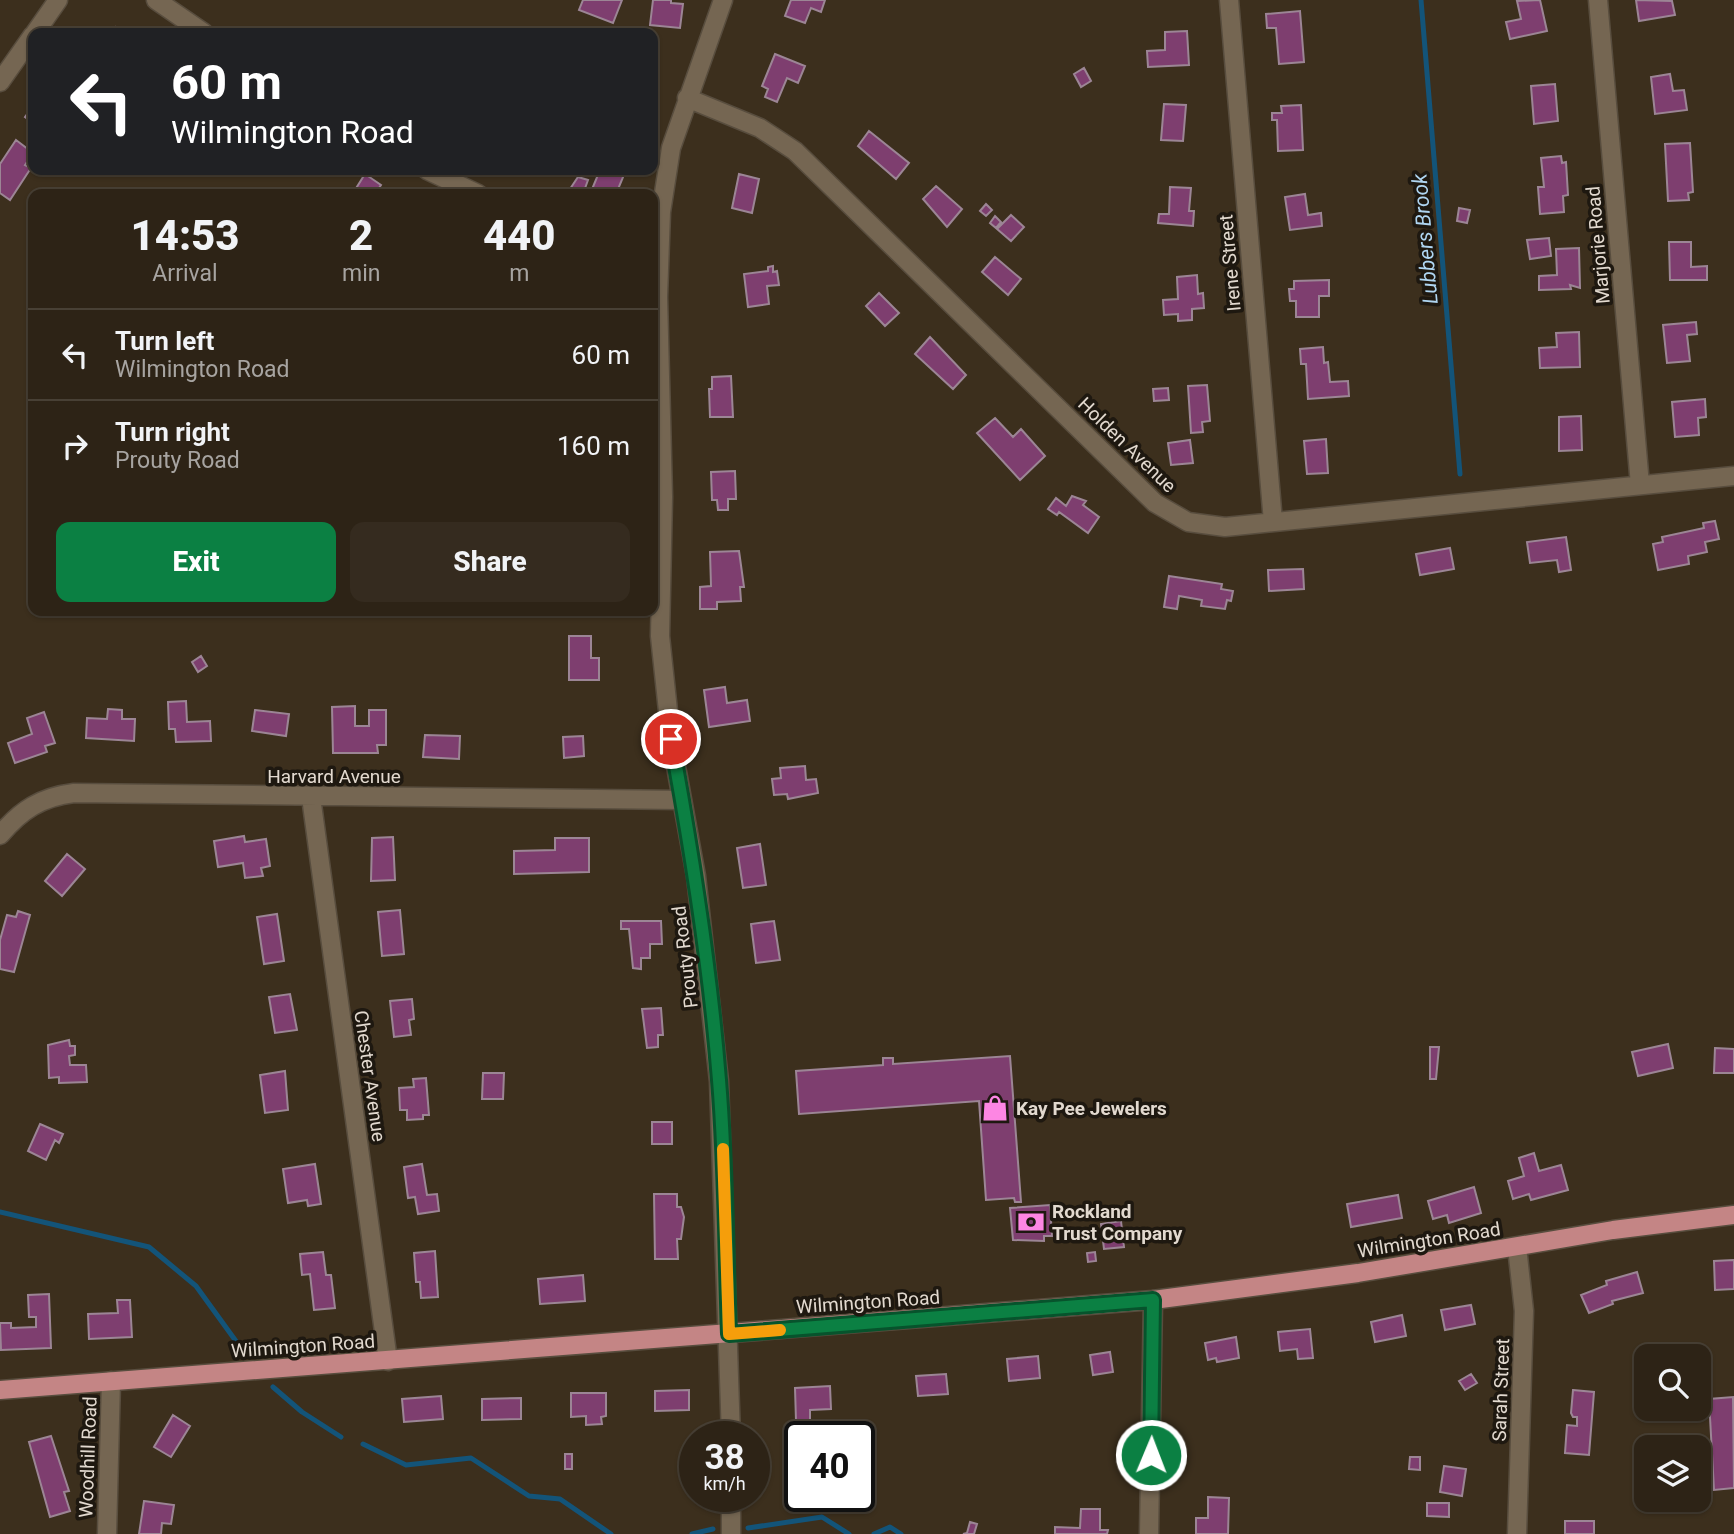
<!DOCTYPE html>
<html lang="en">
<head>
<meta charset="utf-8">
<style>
	:root { --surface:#2d2316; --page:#352b1f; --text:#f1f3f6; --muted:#a7a4a1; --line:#484035; --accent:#0b8043 }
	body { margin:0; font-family:Roboto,sans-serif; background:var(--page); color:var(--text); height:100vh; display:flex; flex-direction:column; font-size:26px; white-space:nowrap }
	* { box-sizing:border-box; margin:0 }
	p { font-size:23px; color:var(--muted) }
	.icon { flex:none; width:38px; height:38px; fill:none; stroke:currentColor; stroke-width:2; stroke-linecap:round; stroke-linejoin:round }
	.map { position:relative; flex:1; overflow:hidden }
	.side { position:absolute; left:28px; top:189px; width:630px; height:427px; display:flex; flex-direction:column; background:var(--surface); border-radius:14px; box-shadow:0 2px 5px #0004,0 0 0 2px var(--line) }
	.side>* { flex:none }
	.guide { position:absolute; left:28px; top:28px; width:630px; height:147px; border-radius:14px; box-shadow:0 2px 5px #0004,0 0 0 2px var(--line); background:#202124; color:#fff; overflow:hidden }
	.controls { position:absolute; left:1634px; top:1344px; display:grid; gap:14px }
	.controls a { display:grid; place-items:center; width:77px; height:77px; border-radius:14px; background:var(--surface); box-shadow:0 2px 5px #0004,0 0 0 2px var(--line); font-size:35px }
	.speed { position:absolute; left:679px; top:1421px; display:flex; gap:14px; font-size:35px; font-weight:700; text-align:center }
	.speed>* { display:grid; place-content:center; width:91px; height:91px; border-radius:50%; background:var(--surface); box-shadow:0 2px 5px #0004,0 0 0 2px var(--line); line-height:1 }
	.speed small { font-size:18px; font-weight:400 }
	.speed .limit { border:4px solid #111; border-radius:10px; background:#fff; color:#111 }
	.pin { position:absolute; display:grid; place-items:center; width:60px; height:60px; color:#fff; margin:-30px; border:4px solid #fff; border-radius:50%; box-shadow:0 2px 7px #0007 }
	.me { position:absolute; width:77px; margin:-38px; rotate:1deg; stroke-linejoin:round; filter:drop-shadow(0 0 5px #0008) }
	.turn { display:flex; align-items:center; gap:24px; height:147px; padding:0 28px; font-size:32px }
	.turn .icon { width:91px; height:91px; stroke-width:2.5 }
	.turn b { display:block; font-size:49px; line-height:60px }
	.eta { display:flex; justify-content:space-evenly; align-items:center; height:119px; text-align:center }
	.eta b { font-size:42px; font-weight:800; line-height:49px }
	.action { display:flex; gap:14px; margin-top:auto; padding:14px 28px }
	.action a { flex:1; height:80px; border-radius:14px; background:var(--accent); color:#fff; font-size:28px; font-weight:800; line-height:80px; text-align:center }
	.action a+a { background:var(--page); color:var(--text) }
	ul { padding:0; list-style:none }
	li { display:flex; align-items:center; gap:21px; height:91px; padding:0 28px; border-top:2px solid var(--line) }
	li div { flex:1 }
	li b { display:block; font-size:26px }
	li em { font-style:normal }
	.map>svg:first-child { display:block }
</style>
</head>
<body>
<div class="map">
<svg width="1734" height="1534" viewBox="0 0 1734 1534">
	<rect width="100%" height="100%" fill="#3c2f1d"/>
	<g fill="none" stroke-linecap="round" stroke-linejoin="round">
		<path stroke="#135479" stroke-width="5" d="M 1421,0 L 1460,474
			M 0,1212 L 149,1247 L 196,1286 L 238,1344
			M 273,1387 L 302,1412 L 341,1437
			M 363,1444 L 406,1465 L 471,1458 L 529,1496 L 560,1499 L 611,1534
			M 748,1528 L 822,1517 L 849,1534
			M 692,1534 L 713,1529
			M 874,1534 L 890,1527 L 901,1534"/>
	</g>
	<path fill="#7e3e6f" stroke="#9c8595" stroke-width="2" d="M 583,0 L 622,0 L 613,23 L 579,10 Z
		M 653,0 L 671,0 L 671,3 L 683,4 L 680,28 L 650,25 Z
		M 791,0 L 825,0 L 821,12 L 811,8 L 805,23 L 785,16 Z
		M 1540,0 L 1547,31 L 1510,39 L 1506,22 L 1521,19 L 1517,1 Z
		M 1636,0 L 1672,1 L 1675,15 L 1639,21 Z
		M 1300,11 L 1304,62 L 1279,64 L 1276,28 L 1267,28 L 1266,14 Z
		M 115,27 L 117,33 L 90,33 Z
		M 1187,31 L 1189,65 L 1148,67 L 1147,51 L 1165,50 L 1165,32 Z
		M 775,54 L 805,66 L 798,83 L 787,78 L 777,102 L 765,97 L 768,89 L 762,86 Z
		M 1084,68 L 1091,81 L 1081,87 L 1074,74 Z
		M 1670,74 L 1673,91 L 1684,90 L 1687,110 L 1655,114 L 1651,77 Z
		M 1555,84 L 1558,121 L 1534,124 L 1531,86 Z
		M 1164,104 L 1186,105 L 1183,141 L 1161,140 Z
		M 1301,105 L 1303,150 L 1278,151 L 1277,120 L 1272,120 L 1272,113 L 1282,113 L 1281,106 Z
		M 33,106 L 33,123 L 25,117 Z
		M 869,131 L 909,163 L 896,179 L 858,146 Z
		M 16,140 L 33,153 L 25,165 L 31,168 L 10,200 L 0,193 L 0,164 Z
		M 1690,143 L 1693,192 L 1688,193 L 1689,200 L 1668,201 L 1665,144 Z
		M 1561,156 L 1562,163 L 1566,162 L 1568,195 L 1563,196 L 1564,212 L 1540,214 L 1538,187 L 1544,187 L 1541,158 Z
		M 580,170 L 595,170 L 593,175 Z
		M 600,170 L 626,170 L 616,194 L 590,194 Z
		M 365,174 L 381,185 L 375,194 L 361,194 L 355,190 Z
		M 739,174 L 759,179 L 752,213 L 732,208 Z
		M 578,177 L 588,180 L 583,194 L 570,189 Z
		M 936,186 L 962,209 L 947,227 L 923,199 Z
		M 1170,187 L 1191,188 L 1189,211 L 1194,211 L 1193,226 L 1158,223 L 1159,214 L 1169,214 Z
		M 1305,194 L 1308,215 L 1321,213 L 1322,226 L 1290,230 L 1285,197 Z
		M 986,204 L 992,210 L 986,216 L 980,211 Z
		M 1459,208 L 1470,210 L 1467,223 L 1457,221 Z
		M 1011,215 L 1024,227 L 1011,241 L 997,229 Z
		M 995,216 L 1001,222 L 996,228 L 990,223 Z
		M 1549,238 L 1551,256 L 1530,259 L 1527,240 Z
		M 1669,242 L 1691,242 L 1691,267 L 1707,266 L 1707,280 L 1670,280 Z
		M 1579,248 L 1580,288 L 1570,285 L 1571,289 L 1539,290 L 1539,276 L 1557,275 L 1556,249 Z
		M 995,257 L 1021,279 L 1008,295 L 982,272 Z
		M 773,266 L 773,272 L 777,271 L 779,285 L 767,286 L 769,304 L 748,307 L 744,274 L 768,271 L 768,267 Z
		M 1197,275 L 1198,294 L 1203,293 L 1204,308 L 1192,309 L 1192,320 L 1178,321 L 1178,314 L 1164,315 L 1163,300 L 1178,299 L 1177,277 Z
		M 1329,280 L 1329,296 L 1319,296 L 1319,317 L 1296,317 L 1296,301 L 1290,301 L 1289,289 L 1294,289 L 1294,281 Z
		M 879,293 L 899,313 L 885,326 L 866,306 Z
		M 1696,322 L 1697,334 L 1687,335 L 1690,361 L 1667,363 L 1663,325 Z
		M 1579,332 L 1580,367 L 1540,368 L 1539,348 L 1557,347 L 1556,333 Z
		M 930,337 L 966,375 L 953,389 L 915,354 Z
		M 1323,347 L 1324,363 L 1328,362 L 1330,382 L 1348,381 L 1349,396 L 1308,399 L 1306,364 L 1301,364 L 1300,349 Z
		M 731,376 L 733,417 L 710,417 L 709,389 L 712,389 L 712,377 Z
		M 1207,385 L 1210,421 L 1202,422 L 1203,432 L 1191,433 L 1188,386 Z
		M 1168,388 L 1169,400 L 1154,401 L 1153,389 Z
		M 1705,399 L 1706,417 L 1698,418 L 1699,435 L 1675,437 L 1672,402 Z
		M 1581,416 L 1582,450 L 1559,451 L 1559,417 Z
		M 995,418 L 1013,437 L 1021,429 L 1045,456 L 1020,480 L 977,433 Z
		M 1326,439 L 1328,473 L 1307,474 L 1304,441 Z
		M 1190,440 L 1193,463 L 1171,465 L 1168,443 Z
		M 735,471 L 736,499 L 728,499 L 728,510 L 718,510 L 717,500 L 712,500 L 711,472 Z
		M 1072,496 L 1086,501 L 1083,505 L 1099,517 L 1088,533 L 1059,512 L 1057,515 L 1048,509 L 1056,498 L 1066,506 Z
		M 1715,521 L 1719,539 L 1705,542 L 1707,552 L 1688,556 L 1689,564 L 1658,570 L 1653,544 L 1663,542 L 1662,537 L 1704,528 L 1703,523 Z
		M 1566,537 L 1571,570 L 1559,572 L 1557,560 L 1530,563 L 1527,542 Z
		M 1450,548 L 1454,569 L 1420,575 L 1416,554 Z
		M 739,551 L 744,587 L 740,587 L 741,601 L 717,602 L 717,609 L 700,609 L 700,587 L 711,586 L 710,552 Z
		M 1303,569 L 1304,589 L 1269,591 L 1268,570 Z
		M 1169,576 L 1222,584 L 1221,589 L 1233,591 L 1231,601 L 1227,600 L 1225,609 L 1201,606 L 1202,600 L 1179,596 L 1177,609 L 1164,607 Z
		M 569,636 L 591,636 L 591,658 L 599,658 L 599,680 L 569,680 Z
		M 201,656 L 207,666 L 198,672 L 192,662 Z
		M 725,687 L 727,703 L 747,700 L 750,721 L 709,727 L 704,690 Z
		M 186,701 L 187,722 L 210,721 L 211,741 L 176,742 L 175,729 L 169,729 L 168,702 Z
		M 355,706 L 355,726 L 369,726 L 369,710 L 386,710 L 386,745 L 377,745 L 378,753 L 333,753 L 332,707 Z
		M 108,709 L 122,710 L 122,719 L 135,719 L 134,741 L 86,738 L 87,718 L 107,719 Z
		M 255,710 L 289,714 L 286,736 L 252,731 Z
		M 44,712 L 55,743 L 45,746 L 47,752 L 15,763 L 8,743 L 32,734 L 27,718 Z
		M 425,735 L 460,736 L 459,759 L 423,757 Z
		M 583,736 L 584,756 L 564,758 L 563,737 Z
		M 805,766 L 806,780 L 816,779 L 818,793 L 788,799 L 787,794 L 774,795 L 772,779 L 781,778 L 780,768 Z
		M 244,836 L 245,842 L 266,839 L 270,866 L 261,868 L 263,876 L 245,878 L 243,863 L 218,867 L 214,841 Z
		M 393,837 L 395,880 L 371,881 L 372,838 Z
		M 555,838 L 589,838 L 589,872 L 514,874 L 514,851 L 555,850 Z
		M 760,844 L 766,885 L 743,888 L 737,848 Z
		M 67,854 L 85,869 L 62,896 L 45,881 Z
		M 400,910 L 404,954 L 382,956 L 378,912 Z
		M 18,911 L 30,915 L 14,972 L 0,969 L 0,940 L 7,915 L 16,917 Z
		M 277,914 L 284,961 L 264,964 L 257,917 Z
		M 621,921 L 661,921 L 662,944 L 650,944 L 650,958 L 641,958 L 641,969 L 633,968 L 629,929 L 621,929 Z
		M 774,921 L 780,960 L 756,963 L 751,924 Z
		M 290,994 L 297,1030 L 275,1033 L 269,997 Z
		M 412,999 L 414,1019 L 409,1020 L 411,1035 L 394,1037 L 390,1001 Z
		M 661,1008 L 663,1035 L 658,1035 L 658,1047 L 647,1048 L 642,1009 Z
		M 69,1040 L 70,1046 L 75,1046 L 75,1055 L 69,1056 L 70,1065 L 86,1065 L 87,1082 L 59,1083 L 59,1077 L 49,1078 L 48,1045 Z
		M 1668,1044 L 1673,1068 L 1638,1076 L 1632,1052 Z
		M 1430,1047 L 1439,1047 L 1436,1079 L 1430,1079 Z
		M 1715,1048 L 1734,1049 L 1734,1073 L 1714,1073 Z
		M 1010,1056 L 1021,1202 L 1015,1202 L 1014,1198 L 986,1200 L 979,1101 L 799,1114 L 796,1071 L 883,1065 L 883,1058 L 893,1058 L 893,1064 Z
		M 285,1071 L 288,1110 L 265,1113 L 260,1075 Z
		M 483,1073 L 504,1073 L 503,1099 L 482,1099 Z
		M 426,1078 L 429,1115 L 423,1115 L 423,1119 L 407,1120 L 407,1110 L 400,1110 L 399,1088 L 414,1087 L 413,1079 Z
		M 652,1122 L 672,1122 L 672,1144 L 652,1144 Z
		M 40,1124 L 63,1134 L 59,1143 L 55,1140 L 46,1160 L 28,1151 Z
		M 1534,1153 L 1539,1171 L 1561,1165 L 1568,1190 L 1531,1200 L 1529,1194 L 1513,1199 L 1508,1181 L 1524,1176 L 1519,1158 Z
		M 315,1164 L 321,1204 L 308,1206 L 307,1200 L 288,1203 L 283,1169 Z
		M 422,1164 L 427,1195 L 437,1194 L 439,1211 L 418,1214 L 415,1197 L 408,1198 L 404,1167 Z
		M 1474,1187 L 1481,1213 L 1449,1223 L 1447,1215 L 1433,1219 L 1428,1201 Z
		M 654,1194 L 677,1194 L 677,1207 L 681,1207 L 684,1217 L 681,1239 L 677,1239 L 678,1259 L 655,1259 Z
		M 1398,1195 L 1402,1218 L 1351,1227 L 1347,1204 Z
		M 1050,1205 L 1052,1236 L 1044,1236 L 1044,1241 L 1013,1240 L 1010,1208 Z
		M 1121,1221 L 1124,1247 L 1104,1249 L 1101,1224 Z
		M 435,1251 L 438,1297 L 421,1298 L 420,1282 L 416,1282 L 414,1253 Z
		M 323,1252 L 326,1275 L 331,1275 L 335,1308 L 314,1310 L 310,1274 L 302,1275 L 300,1254 Z
		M 1095,1252 L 1096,1261 L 1088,1262 L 1087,1253 Z
		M 1734,1260 L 1734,1289 L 1715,1290 L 1714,1261 Z
		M 1637,1272 L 1643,1293 L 1612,1301 L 1613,1304 L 1589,1313 L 1581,1295 L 1607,1285 L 1606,1281 Z
		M 583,1275 L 585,1301 L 540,1304 L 538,1279 Z
		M 49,1294 L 51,1348 L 1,1350 L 0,1323 L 11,1323 L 11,1328 L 36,1327 L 36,1317 L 29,1317 L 28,1295 Z
		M 117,1300 L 130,1300 L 132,1337 L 89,1339 L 88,1314 L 118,1313 Z
		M 1471,1305 L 1475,1324 L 1445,1330 L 1441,1310 Z
		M 1402,1315 L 1406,1336 L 1375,1342 L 1371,1322 Z
		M 1310,1329 L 1313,1358 L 1298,1359 L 1297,1349 L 1280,1351 L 1278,1332 Z
		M 1236,1337 L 1239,1358 L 1217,1362 L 1216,1358 L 1208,1360 L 1205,1343 Z
		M 1110,1352 L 1113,1372 L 1093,1375 L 1090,1355 Z
		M 1038,1356 L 1040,1378 L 1009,1381 L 1007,1359 Z
		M 946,1374 L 948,1394 L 918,1396 L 916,1376 Z
		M 1471,1374 L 1477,1383 L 1465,1390 L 1459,1381 Z
		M 830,1386 L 831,1409 L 810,1410 L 810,1420 L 796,1421 L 795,1388 Z
		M 689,1390 L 689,1410 L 655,1411 L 655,1391 Z
		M 1573,1390 L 1594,1392 L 1589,1455 L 1565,1453 L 1567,1425 L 1577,1426 L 1577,1417 L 1573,1417 L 1571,1413 Z
		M 571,1393 L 606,1393 L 606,1416 L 601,1417 L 602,1424 L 586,1425 L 586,1416 L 571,1417 Z
		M 441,1396 L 443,1419 L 404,1422 L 402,1399 Z
		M 1733,1397 L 1734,1488 L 1714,1490 L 1709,1399 Z
		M 521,1398 L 521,1419 L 482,1420 L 482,1399 Z
		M 173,1415 L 190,1426 L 171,1457 L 154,1447 Z
		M 51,1436 L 69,1491 L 64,1492 L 70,1511 L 50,1517 L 29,1442 Z
		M 565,1454 L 572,1454 L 572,1469 L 565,1469 Z
		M 1410,1457 L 1420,1457 L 1420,1470 L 1409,1469 Z
		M 1444,1466 L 1466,1469 L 1462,1496 L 1440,1492 Z
		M 1208,1497 L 1229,1498 L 1228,1534 L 1196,1534 L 1196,1518 L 1208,1518 Z
		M 144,1501 L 174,1505 L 171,1524 L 162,1523 L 161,1534 L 139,1534 Z
		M 1427,1503 L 1449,1503 L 1449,1517 L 1427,1516 Z
		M 1081,1509 L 1100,1509 L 1100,1530 L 1108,1530 L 1107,1534 L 1055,1534 L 1055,1527 L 1080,1528 Z
		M 1565,1521 L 1594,1521 L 1594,1534 L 1565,1534 Z
		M 970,1522 L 977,1524 L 974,1534 L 963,1534 L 967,1533 Z"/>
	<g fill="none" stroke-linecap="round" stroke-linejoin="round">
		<g stroke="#584d3e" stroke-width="21">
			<path id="minor" d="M 156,0 L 204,33
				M 723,0 L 671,148 L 661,212 L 658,297 L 663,497 L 660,636 L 671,739 L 696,876 L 719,1081 L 731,1437
				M 1229,0 L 1273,522
				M 1598,0 L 1640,485
				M 35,33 L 58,0
				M 0,82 L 33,35
				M 687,98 L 760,128 L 795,151 L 1155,503 L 1188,522 L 1225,527 L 1734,476
				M 427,170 L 478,194
				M 311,797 L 388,1361
				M 0,835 C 21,810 41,797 74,793 L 682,800
				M 1517,1247 L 1524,1311 L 1517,1534
				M 107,1534 L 111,1381
				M 731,1534 L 731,1496
				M 1149,1534 L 1153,1300"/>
		</g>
		<g stroke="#584d3e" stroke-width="21">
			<path id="major" d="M 0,1390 L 1153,1300 L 1358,1273 L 1613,1230 L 1734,1215"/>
		</g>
		<use href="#minor" stroke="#756652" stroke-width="18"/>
		<use href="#major" stroke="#c48585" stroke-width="18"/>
	</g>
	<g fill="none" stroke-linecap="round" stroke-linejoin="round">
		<g stroke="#07532c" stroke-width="18">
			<path id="route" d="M 671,739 C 692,852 710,965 719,1080 C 726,1164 726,1249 729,1334 L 1153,1300 L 1151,1455"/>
		</g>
		<use href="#route" stroke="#0b8043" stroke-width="12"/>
		<path stroke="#f59e0b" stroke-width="12" d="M 723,1149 L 729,1334 L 780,1330"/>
	</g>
	<defs>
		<g id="shop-bare" transform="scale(2.1)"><path d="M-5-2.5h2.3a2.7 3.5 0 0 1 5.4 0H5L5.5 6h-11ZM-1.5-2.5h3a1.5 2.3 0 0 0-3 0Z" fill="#fd86e3" stroke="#1e1810" stroke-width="2.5" paint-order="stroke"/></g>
		<g id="bank-bare" transform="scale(2.1)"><path d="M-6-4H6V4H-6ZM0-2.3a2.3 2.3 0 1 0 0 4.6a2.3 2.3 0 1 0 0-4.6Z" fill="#fd86e3" stroke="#1e1810" stroke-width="2.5" paint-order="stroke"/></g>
	</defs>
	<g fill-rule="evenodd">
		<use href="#shop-bare" x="995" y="1108"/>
		<use href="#bank-bare" x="1031" y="1222"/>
	</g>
	<g text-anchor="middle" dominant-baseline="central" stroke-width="7" stroke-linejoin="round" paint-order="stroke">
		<g font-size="19" fill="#e2d9cf" stroke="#1e1810">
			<text transform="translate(1598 245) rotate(-95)">Marjorie Road</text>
			<text transform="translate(1230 263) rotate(-95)">Irene Street</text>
			<text transform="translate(1127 445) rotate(44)">Holden Avenue</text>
			<text x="334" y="776">Harvard Avenue</text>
			<text transform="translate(685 957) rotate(-97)">Prouty Road</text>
			<text transform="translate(370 1076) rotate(82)">Chester Avenue</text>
			<text transform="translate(1429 1240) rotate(-9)">Wilmington Road</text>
			<text transform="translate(868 1302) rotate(-4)">Wilmington Road</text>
			<text transform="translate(303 1346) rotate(-4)">Wilmington Road</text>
			<text transform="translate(1501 1390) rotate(-88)">Sarah Street</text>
			<text transform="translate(88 1457) rotate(-88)">Woodhill Road</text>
		</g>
		<g font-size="19" font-weight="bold" fill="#e2d9cf" stroke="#1e1810" text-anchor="start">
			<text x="1016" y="1108">Kay Pee Jewelers</text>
			<text x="1052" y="1211">Rockland<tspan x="1052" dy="22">Trust Company</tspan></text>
		</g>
		<g font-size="21" font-style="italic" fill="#afd5f1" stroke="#1e1810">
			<text transform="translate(1425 239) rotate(-95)">Lubbers Brook</text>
		</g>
	</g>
</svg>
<div class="controls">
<a><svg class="icon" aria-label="search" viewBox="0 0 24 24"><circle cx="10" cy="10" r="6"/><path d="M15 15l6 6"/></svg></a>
<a><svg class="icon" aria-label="layers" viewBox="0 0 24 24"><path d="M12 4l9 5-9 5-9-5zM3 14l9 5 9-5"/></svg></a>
</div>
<div class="speed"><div>38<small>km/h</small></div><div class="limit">40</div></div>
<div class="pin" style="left:671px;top:739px;background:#d93025"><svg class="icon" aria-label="arrive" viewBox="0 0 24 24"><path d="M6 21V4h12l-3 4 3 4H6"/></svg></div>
<svg class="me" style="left:1151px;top:1455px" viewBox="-20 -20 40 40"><circle r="17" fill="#0b8043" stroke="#fff" stroke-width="3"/><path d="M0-11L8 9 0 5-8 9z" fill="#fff"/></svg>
<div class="guide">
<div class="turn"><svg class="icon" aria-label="left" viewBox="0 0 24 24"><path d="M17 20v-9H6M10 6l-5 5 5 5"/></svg><div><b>60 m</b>Wilmington Road</div></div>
</div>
<section class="side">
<div class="eta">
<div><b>14:53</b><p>Arrival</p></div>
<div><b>2</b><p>min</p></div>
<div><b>440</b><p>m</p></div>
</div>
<ul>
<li><svg class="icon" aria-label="left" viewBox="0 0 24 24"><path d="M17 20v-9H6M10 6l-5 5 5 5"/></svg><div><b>Turn left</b><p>Wilmington Road</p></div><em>60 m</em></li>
<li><svg class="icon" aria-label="right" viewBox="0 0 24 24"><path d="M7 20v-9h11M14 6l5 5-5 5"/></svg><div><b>Turn right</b><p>Prouty Road</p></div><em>160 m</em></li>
</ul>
<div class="action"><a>Exit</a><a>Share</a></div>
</section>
</div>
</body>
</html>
